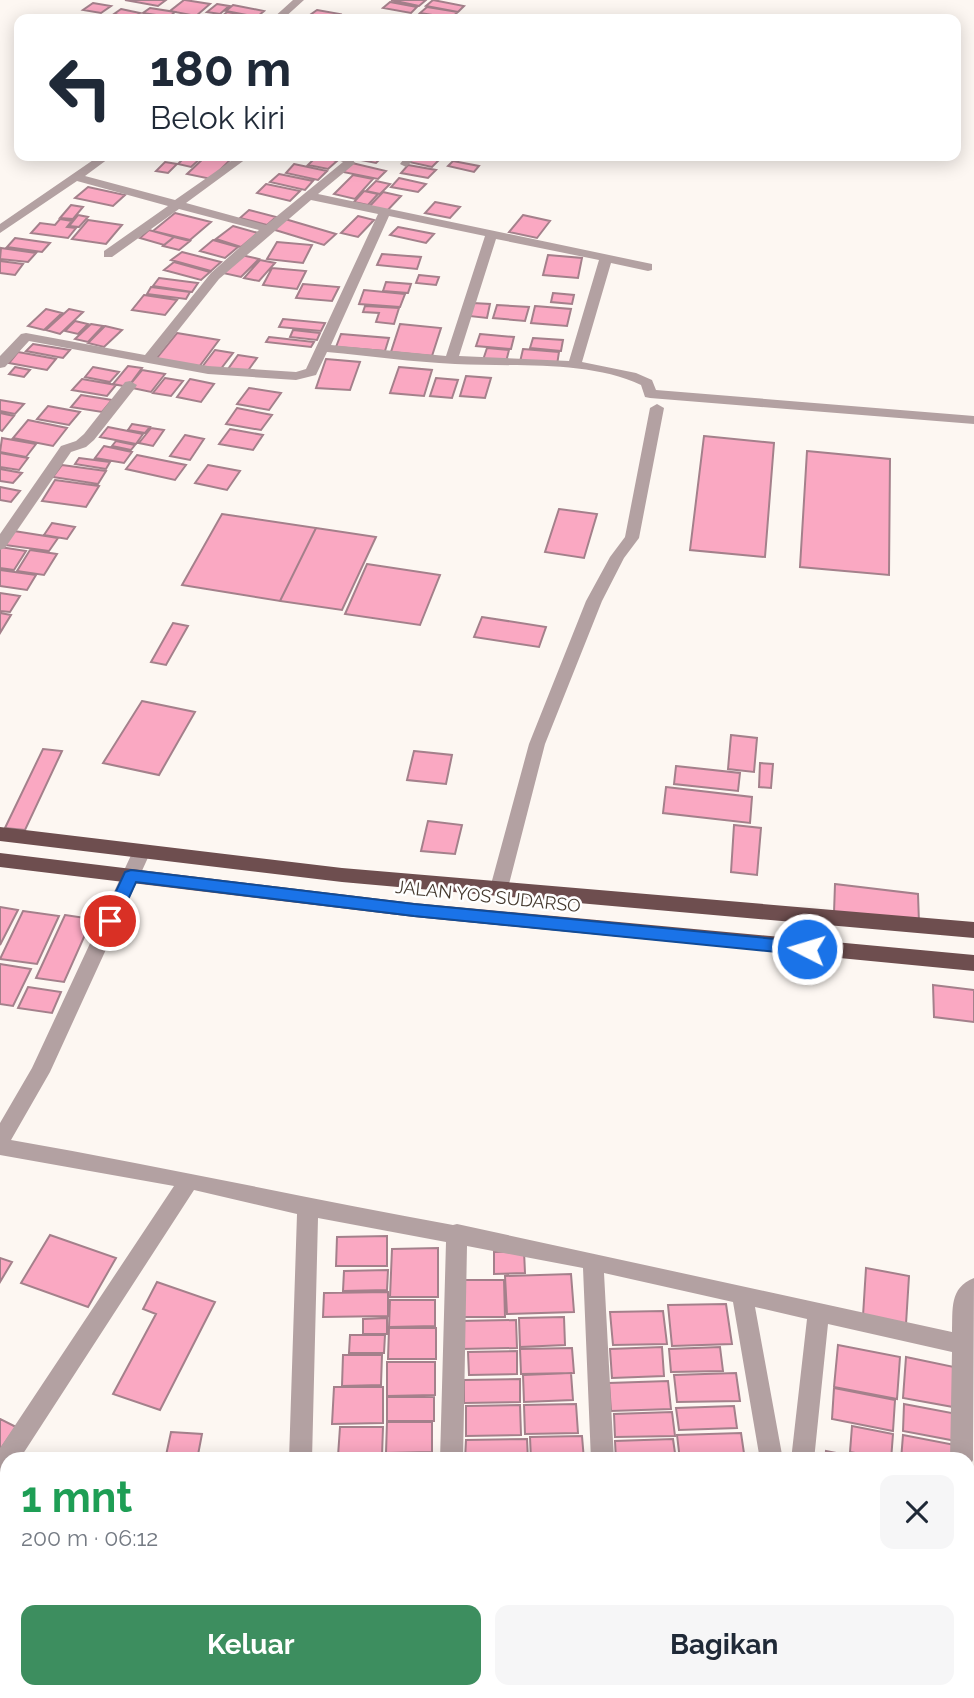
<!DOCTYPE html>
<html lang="id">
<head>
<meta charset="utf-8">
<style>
	:root { --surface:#fff; --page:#f6f6f7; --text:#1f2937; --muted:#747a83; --accent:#3d8e5f }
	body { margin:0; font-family:Raleway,sans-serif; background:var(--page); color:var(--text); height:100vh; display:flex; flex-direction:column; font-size:26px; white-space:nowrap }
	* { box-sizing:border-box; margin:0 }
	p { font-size:23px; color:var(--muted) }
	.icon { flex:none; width:38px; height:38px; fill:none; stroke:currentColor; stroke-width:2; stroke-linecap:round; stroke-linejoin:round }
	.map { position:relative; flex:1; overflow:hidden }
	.sheet { position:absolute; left:0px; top:1452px; width:975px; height:247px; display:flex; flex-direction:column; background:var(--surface); border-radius:21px 21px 0 0; box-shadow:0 4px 18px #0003 }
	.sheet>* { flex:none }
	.guide { position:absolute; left:14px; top:14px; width:947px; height:147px; border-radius:14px; box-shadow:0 4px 18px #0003; background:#fff; color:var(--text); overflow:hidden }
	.pin { position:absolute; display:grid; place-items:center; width:60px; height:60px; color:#fff; margin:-30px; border:4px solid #fff; border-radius:50%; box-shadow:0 2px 7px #0007 }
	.me { position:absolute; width:77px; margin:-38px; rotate:275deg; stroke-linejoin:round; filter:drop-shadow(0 0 5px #0008) }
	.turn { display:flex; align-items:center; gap:24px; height:147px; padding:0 21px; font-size:32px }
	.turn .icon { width:91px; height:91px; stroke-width:2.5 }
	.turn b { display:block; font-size:49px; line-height:60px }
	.round { display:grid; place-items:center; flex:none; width:74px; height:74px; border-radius:14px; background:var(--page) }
	.summary { display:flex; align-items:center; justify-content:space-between; height:119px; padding:0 21px }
	h1 { font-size:42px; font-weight:700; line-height:52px; color:#1e9e55 }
	.primary-button { display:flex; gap:14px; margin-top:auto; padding:14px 21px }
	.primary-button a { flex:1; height:80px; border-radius:14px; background:var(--accent); color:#fff; font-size:28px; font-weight:700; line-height:80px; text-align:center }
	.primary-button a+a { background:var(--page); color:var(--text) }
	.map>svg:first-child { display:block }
</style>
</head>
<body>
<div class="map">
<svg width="974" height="1698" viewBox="0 0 974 1698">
	<rect width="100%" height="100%" fill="#fdf7f2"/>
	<path fill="#faa8c2" stroke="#a4808b" stroke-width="2" d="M 125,0 L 166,0 L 158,6 Z
		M 184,0 L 185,0 L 210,4 L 196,16 L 170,11 Z
		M 391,0 L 426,0 L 419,6 Z
		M 433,0 L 464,6 L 458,12 L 426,6 Z
		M 390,2 L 417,7 L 411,13 L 383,8 Z
		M 93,3 L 111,6 L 101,13 L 83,10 Z
		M 217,4 L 229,6 L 220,14 L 207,12 Z
		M 233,5 L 264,11 L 257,17 L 226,11 Z
		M 427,7 L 458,12 L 451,18 L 420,13 Z
		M 150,8 L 175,12 L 169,17 L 143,13 Z
		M 121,9 L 140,13 L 133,18 L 114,14 Z
		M 317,10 L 340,14 L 334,19 L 310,15 Z
		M 227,12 L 260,18 L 221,17 Z
		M 186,156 L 203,156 L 191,167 L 178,164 Z
		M 206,156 L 231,159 L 211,179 L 187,174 Z
		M 317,156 L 337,161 L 328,169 L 308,165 Z
		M 348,156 L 383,156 L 376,163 L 346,157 Z
		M 415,156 L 429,156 L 441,158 L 432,167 L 409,162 Z
		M 453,161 L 479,166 L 474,172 L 448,166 Z
		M 165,162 L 177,164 L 168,173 L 156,171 Z
		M 352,163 L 386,171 L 378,179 L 343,172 Z
		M 294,164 L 327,171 L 318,180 L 286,173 Z
		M 408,165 L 436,170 L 428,178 L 401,173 Z
		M 279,174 L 313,181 L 305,190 L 270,182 Z
		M 353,175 L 373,179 L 355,199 L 334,194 Z
		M 399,178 L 426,184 L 418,192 L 391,187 Z
		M 376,181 L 390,184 L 380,194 L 366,191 Z
		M 266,184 L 300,191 L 290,201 L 257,193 Z
		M 88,187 L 125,195 L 113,206 L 75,198 Z
		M 364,191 L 378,194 L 368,205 L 354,202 Z
		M 383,192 L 401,196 L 386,212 L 368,208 Z
		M 435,202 L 460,207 L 450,218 L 425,213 Z
		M 71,205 L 83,207 L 73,219 L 60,218 Z
		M 249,210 L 276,217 L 267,225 L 240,218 Z
		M 175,213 L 211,222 L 190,240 L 153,231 Z
		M 78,215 L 88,217 L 79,227 L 69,226 Z
		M 523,215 L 550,221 L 537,238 L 509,232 Z
		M 358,216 L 374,220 L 358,237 L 341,233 Z
		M 60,219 L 72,221 L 67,227 L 76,228 L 68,238 L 31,233 L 40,223 L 55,225 Z
		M 285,219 L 336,234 L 324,245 L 272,229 Z
		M 88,220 L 122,225 L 106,244 L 72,239 Z
		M 233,226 L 258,233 L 241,247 L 216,239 Z
		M 398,227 L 434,234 L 426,243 L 390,235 Z
		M 149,230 L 174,237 L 164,245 L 140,238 Z
		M 174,237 L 190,241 L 179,250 L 163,246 Z
		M 15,238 L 50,243 L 42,252 L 7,247 Z
		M 213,240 L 238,247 L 225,258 L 200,251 Z
		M 277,242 L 312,245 L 303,263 L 267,259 Z
		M 1,248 L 36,253 L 28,262 L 0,259 Z
		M 182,252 L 221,262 L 211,271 L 171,260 Z
		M 382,254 L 421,257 L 417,269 L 377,265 Z
		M 241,255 L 259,259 L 241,277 L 223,273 Z
		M 548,255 L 582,258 L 578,278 L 543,275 Z
		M 260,260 L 275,263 L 259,281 L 244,278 Z
		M 0,261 L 23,264 L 15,275 L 0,273 Z
		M 174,262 L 210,272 L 201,280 L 164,270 Z
		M 272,268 L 306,271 L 297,289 L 263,285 Z
		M 419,275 L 439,277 L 436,285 L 416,283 Z
		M 159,278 L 198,283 L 192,292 L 153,286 Z
		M 386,282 L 411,284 L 408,293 L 383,291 Z
		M 303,284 L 339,287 L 332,301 L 296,298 Z
		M 151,287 L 190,292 L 186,299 L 147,294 Z
		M 364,290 L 405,294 L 400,307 L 359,304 Z
		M 553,293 L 574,295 L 572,304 L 551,302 Z
		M 144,295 L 177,300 L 165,315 L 132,310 Z
		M 473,303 L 490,304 L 487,318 L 469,316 Z
		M 497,305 L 529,307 L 525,321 L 493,318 Z
		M 365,306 L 399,308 L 394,324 L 376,322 L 379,313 L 363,312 Z
		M 535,306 L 571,309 L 567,326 L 531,323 Z
		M 46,309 L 62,313 L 44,330 L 28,326 Z
		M 69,309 L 83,312 L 60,334 L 46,330 Z
		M 283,319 L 325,323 L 321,331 L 279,327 Z
		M 75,321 L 88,324 L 78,334 L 65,331 Z
		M 91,324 L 103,326 L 88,342 L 75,339 Z
		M 400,324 L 441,328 L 432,356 L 391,352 Z
		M 105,326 L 122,330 L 104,347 L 88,343 Z
		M 293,330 L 320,333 L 317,340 L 290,337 Z
		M 177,333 L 219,340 L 199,367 L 156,359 Z
		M 341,334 L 389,338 L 385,351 L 336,347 Z
		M 480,334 L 514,337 L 511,349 L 476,346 Z
		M 269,337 L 314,342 L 311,347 L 266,342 Z
		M 533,338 L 563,340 L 561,351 L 530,348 Z
		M 33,344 L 70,350 L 63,358 L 26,351 Z
		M 487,348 L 509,350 L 506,362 L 483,360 Z
		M 523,349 L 559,352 L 557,365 L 520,362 Z
		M 215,350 L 233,353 L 220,370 L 202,367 Z
		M 18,352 L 56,359 L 47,370 L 9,363 Z
		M 238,355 L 257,358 L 247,372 L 228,369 Z
		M 326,359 L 360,362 L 350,390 L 316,388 Z
		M 128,366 L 142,368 L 128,387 L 113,384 Z
		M 15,367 L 30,370 L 24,377 L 9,374 Z
		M 93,367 L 119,372 L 110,382 L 85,377 Z
		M 399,367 L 432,370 L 424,396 L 390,393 Z
		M 142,370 L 165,374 L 151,392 L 128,387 Z
		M 466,376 L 491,378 L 485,398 L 460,396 Z
		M 165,378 L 183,381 L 171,396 L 153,393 Z
		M 436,378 L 458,380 L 452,398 L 430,396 Z
		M 82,379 L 116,385 L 107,396 L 72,390 Z
		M 190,379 L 214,384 L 201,402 L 177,397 Z
		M 249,388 L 281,393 L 269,410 L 237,404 Z
		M 81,395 L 112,400 L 102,412 L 71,407 Z
		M 0,400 L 24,404 L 15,414 L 0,411 Z
		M 48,406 L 80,412 L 69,425 L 37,419 Z
		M 237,408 L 272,415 L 261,430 L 226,424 Z
		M 0,413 L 14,416 L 2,431 L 0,430 Z
		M 28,420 L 67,428 L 53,446 L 13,438 Z
		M 132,424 L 150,427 L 145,433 L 128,430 Z
		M 108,427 L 143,434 L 136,444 L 100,437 Z
		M 151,428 L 164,430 L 153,446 L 139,443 Z
		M 230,429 L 263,435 L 253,450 L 219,444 Z
		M 185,435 L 204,439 L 190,460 L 170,456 Z
		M 704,436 L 774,443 L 765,557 L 690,550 Z
		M 2,438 L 36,444 L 26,457 L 0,452 Z
		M 116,441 L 135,445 L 131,450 L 112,446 Z
		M 104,446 L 132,452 L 124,463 L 95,458 Z
		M 807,451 L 890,459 L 889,575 L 800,567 Z
		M 0,453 L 28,458 L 19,470 L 0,467 Z
		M 137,455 L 186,465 L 175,480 L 126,469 Z
		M 79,458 L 110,462 L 106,469 L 75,464 Z
		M 62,465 L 106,471 L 98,484 L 53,477 Z
		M 208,465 L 240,471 L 227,490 L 195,483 Z
		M 0,469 L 22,473 L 13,483 L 0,481 Z
		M 55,480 L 99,486 L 86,507 L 42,501 Z
		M 0,487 L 20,491 L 11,502 L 0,500 Z
		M 559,509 L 597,514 L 584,558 L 545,552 Z
		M 222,514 L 316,528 L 280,601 L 182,585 Z
		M 52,523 L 75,527 L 67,539 L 44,535 Z
		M 316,528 L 376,537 L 342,610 L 280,601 Z
		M 14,531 L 58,538 L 49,551 L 5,545 Z
		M 0,547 L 26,551 L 14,570 L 0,568 Z
		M 30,550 L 57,554 L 44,575 L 17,571 Z
		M 367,564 L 440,575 L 420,625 L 345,614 Z
		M 0,570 L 36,575 L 27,590 L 0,586 Z
		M 0,593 L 20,596 L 10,612 L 0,611 Z
		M 0,613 L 11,615 L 0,633 Z
		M 482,617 L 546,627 L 539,647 L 474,637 Z
		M 173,623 L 188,626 L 166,665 L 151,662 Z
		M 142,701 L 195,712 L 159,775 L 103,763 Z
		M 731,735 L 757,738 L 754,772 L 728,769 Z
		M 43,749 L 62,751 L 25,830 L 5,828 Z
		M 414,751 L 452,755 L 446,784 L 407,780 Z
		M 760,763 L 773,764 L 771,788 L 759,787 Z
		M 676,766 L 740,773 L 738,791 L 674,784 Z
		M 666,787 L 752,797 L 750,823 L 663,813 Z
		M 428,821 L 462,825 L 455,854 L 421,851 Z
		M 734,825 L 761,828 L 757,875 L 731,872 Z
		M 835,884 L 918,894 L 919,923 L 834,913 Z
		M 0,907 L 18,910 L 0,945 Z
		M 23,911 L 59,916 L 37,964 L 0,959 Z
		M 65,915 L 92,919 L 64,982 L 36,978 Z
		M 0,964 L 31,969 L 13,1006 L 0,1004 Z
		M 933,985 L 974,990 L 974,1022 L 934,1017 Z
		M 28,987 L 61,992 L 52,1013 L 18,1008 Z
		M 50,1235 L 116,1258 L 88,1307 L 21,1283 Z
		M 387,1236 L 387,1266 L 336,1266 L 337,1237 Z
		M 438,1248 L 438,1297 L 390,1297 L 392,1249 Z
		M 524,1251 L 525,1273 L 494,1274 L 494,1252 Z
		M 0,1258 L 12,1262 L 0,1282 Z
		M 866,1268 L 909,1276 L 906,1324 L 863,1316 Z
		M 388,1270 L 387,1290 L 343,1291 L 344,1271 Z
		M 571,1274 L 574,1312 L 507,1314 L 505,1276 Z
		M 458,1280 L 504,1280 L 505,1317 L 458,1317 Z
		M 157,1282 L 215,1302 L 160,1410 L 113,1394 L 156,1314 L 143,1309 Z
		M 388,1292 L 388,1316 L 323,1317 L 324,1293 Z
		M 390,1300 L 435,1300 L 435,1326 L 389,1327 Z
		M 726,1304 L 732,1344 L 672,1346 L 668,1305 Z
		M 663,1311 L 667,1344 L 613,1345 L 610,1312 Z
		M 564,1317 L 565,1345 L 520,1347 L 519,1318 Z
		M 387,1318 L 387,1334 L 363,1334 L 363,1319 Z
		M 516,1320 L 517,1348 L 460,1349 L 460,1321 Z
		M 389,1328 L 436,1328 L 436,1359 L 388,1359 Z
		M 350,1335 L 385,1335 L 384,1353 L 349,1353 Z
		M 838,1345 L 900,1357 L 897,1399 L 834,1387 Z
		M 662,1347 L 664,1376 L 612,1378 L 610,1349 Z
		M 720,1347 L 723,1371 L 671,1372 L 669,1349 Z
		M 572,1348 L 574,1373 L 521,1374 L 520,1349 Z
		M 517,1351 L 517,1374 L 469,1375 L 468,1352 Z
		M 343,1355 L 382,1355 L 381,1385 L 342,1386 Z
		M 906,1357 L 954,1367 L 953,1407 L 903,1398 Z
		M 387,1362 L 435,1362 L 435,1395 L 387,1396 Z
		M 571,1373 L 573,1400 L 524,1402 L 523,1375 Z
		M 736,1373 L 740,1401 L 677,1402 L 674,1375 Z
		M 520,1379 L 520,1402 L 464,1403 L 464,1380 Z
		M 668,1381 L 671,1409 L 611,1411 L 609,1383 Z
		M 334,1387 L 383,1387 L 383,1423 L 332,1424 Z
		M 834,1388 L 895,1400 L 893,1431 L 832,1419 Z
		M 387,1397 L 434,1397 L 434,1421 L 387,1421 Z
		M 576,1404 L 578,1433 L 525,1434 L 524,1405 Z
		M 904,1404 L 957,1414 L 956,1441 L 903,1431 Z
		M 520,1405 L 521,1435 L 466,1436 L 466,1406 Z
		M 734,1406 L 737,1428 L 679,1430 L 676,1408 Z
		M 672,1412 L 675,1436 L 615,1437 L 614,1414 Z
		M 0,1419 L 16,1427 L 0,1450 Z
		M 387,1422 L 432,1422 L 432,1452 L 386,1453 Z
		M 852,1426 L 893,1434 L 891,1460 L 850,1452 Z
		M 340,1427 L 383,1427 L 382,1456 L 338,1456 Z
		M 171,1432 L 202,1434 L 197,1460 L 165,1460 Z
		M 741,1433 L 745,1460 L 680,1460 L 677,1435 Z
		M 903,1435 L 955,1445 L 954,1460 L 901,1460 Z
		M 582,1436 L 584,1460 L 531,1460 L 530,1437 Z
		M 527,1439 L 528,1460 L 465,1460 L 466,1440 Z
		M 673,1439 L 676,1460 L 616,1460 L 615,1441 Z
		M 826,1451 L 852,1456 L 851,1460 L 825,1460 Z
		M 385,1453 L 431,1453 L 431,1460 L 384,1460 Z
		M 2,1566 L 7,1569 L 7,1596 L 0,1607 Z
		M 4,1614 L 7,1616 L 7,1660 L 0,1657 L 0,1620 Z
		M 45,1692 L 125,1692 L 124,1698 L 44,1698 Z
		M 139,1692 L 169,1692 L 168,1698 L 139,1698 Z
		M 176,1692 L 275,1692 L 275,1698 L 176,1698 Z
		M 477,1692 L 540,1692 L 540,1698 L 477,1698 Z
		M 544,1692 L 602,1692 L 602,1698 L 544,1698 Z
		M 812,1692 L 887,1692 L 886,1698 L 811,1698 Z
		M 897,1692 L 951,1692 L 950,1698 L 897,1698 Z"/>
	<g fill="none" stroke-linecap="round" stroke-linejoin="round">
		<path fill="#b3a1a2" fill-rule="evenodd" d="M 293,0 L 304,0 L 283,19 L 272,19 Z
			M 99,156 L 112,156 L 85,176 L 175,200 L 238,156 L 250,156 L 186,203 L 266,225 L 343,162 L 327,156 L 351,157 L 355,163 L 353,165 L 318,194 L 652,264 L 652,270 L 648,271 L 611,263 L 582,362 L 636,373 L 652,380 L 656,390 L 974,416 L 974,424 L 650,398 L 645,397 L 641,385 C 588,360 513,367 455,364 C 413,362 370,356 327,352 L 316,375 L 296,380 L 208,374 L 29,341 L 5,367 L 0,368 L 0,356 L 21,334 L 26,333 L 145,355 L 211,273 L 259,230 L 179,209 L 112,257 L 104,257 L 104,251 L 168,206 L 77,181 L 0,233 L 0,224 ZM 311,200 L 378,214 L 306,369 L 296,372 L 208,366 L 157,357 L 219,279 ZM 389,216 L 485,236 L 446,356 L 331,345 ZM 496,239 L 599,260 L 569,361 L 459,356 Z
			M 406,156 L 418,156 L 406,167 L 400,164 Z
			M 130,381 L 137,385 L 135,388 L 94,440 L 86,447 L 71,452 L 5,548 L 0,550 L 0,534 L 61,446 L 76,441 L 84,434 L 125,382 Z
			M 657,404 L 664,408 L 639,538 L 624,558 L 602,601 L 545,744 L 508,888 L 505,893 L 493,893 L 490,888 L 529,744 L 586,601 L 610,557 L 625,537 L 650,408 Z
			M 142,845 L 148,846 L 151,851 L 50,1072 L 11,1140 C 159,1166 306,1198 453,1225 L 457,1224 L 952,1332 C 953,1309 949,1288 974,1278 L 973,1460 L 969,1468 L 968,1460 L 950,1460 L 952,1352 L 828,1324 L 814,1460 L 791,1460 L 807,1319 L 755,1307 L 783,1460 L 760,1460 L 733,1302 L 604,1273 L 614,1460 L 591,1460 L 583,1268 L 467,1246 L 463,1460 L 440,1460 L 446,1242 L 318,1218 L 312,1460 L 289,1460 L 297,1214 L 194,1190 L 19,1460 L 7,1460 L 7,1476 L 0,1479 L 0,1448 L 174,1186 L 0,1155 L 0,1123 L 32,1068 L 133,851 L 136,846 Z
			M 968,1688 L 970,1698 L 944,1698 L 944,1692 L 968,1692 Z
			M 280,1692 L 306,1692 L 306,1698 L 280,1698 Z
			M 313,1692 L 352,1692 L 350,1698 L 310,1698 Z
			M 432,1692 L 458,1692 L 458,1698 L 432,1698 Z
			M 598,1692 L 624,1692 L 625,1698 L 599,1698 Z
			M 762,1692 L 788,1692 L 788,1698 L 762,1698 Z"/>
		<path fill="#6e4e4f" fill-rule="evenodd" d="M 0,827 L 342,868 L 974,922 L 974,938 L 342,882 L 0,841 Z
			M 0,853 L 414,903 L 974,955 L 974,971 L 414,917 L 0,867 Z"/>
	</g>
	<path fill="#1a73e8" stroke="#114b97" stroke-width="2" d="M 131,870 L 414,904 L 807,942 L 813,944 L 815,949 L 813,953 L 807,955 L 414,916 L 136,882 L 116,926 L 105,926 L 102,921 L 125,872 Z"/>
	<g text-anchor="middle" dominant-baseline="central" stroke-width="5" stroke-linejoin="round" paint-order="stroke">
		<g font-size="18" fill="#453a2f" stroke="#fff">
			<text transform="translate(488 896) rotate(6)">JALAN YOS SUDARSO</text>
		</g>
	</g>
</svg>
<div class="pin" style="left:110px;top:921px;background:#d93025"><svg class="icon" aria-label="arrive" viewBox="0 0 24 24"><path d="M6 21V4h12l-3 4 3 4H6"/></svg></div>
<svg class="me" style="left:807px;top:949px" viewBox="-20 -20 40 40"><circle r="17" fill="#1a73e8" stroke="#fff" stroke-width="3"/><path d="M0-11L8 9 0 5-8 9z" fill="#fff"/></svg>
<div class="guide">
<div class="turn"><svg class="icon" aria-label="left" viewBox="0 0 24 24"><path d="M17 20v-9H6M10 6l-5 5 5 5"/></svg><div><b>180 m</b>Belok kiri</div></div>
</div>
<section class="sheet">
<div class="summary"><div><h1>1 mnt</h1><p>200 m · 06:12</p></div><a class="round"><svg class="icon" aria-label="close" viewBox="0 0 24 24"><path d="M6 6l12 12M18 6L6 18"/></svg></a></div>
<div class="primary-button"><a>Keluar</a><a>Bagikan</a></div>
</section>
</div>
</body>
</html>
